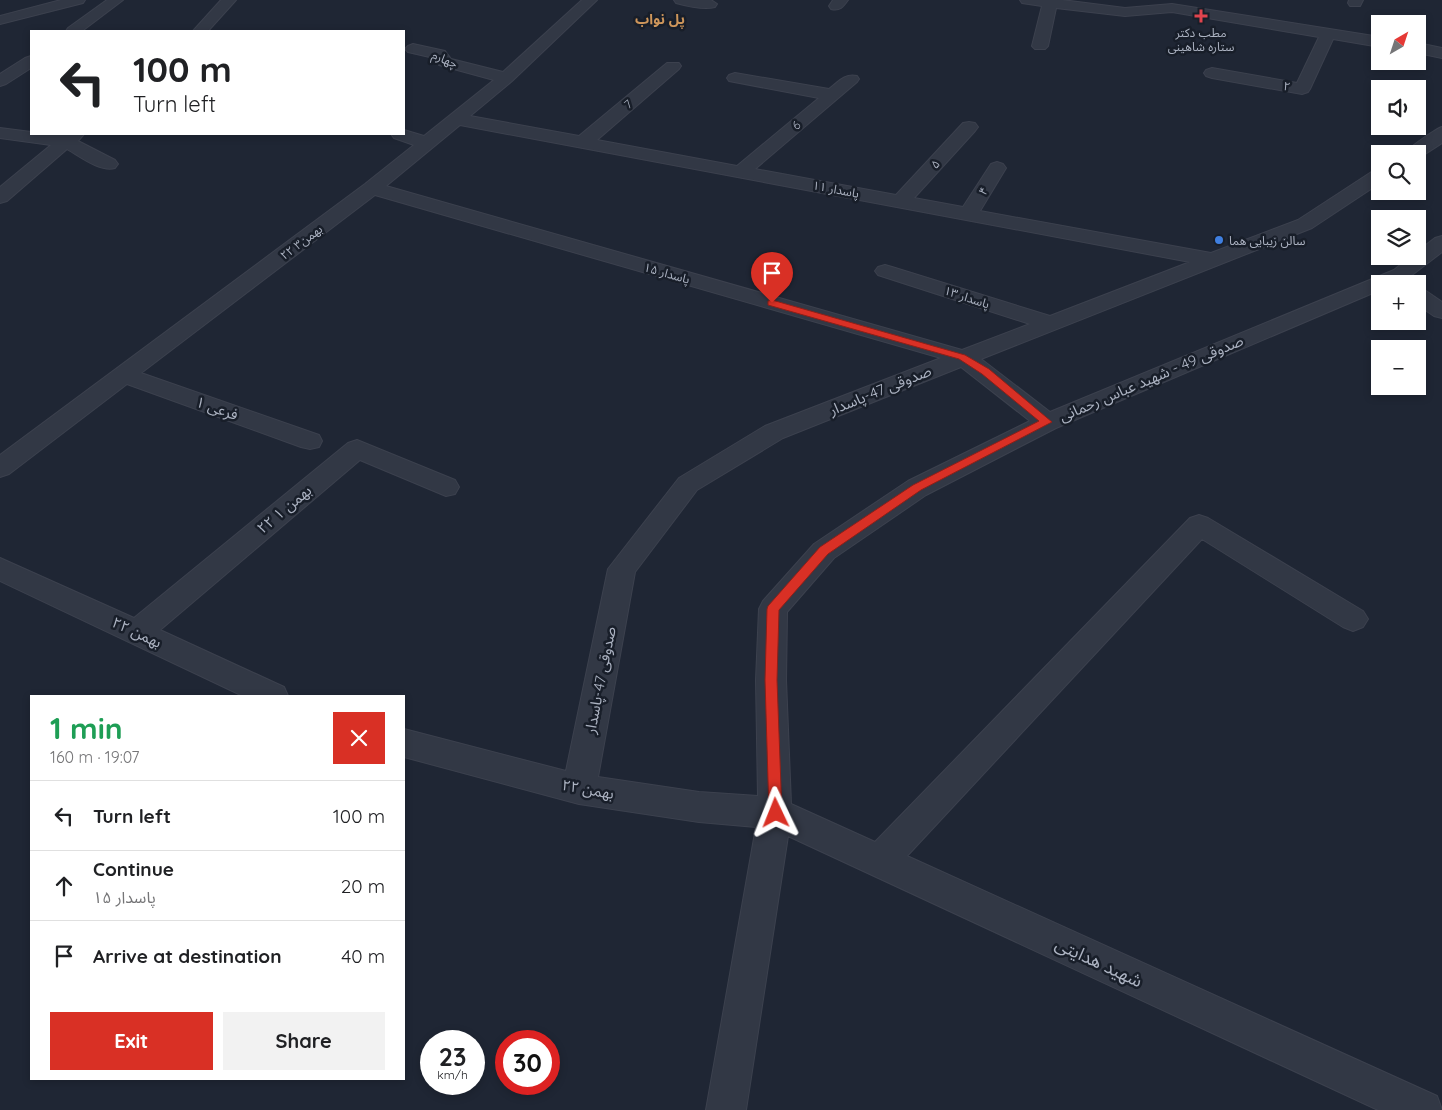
<!DOCTYPE html>
<html lang="en">
<head>
<meta charset="utf-8">
<style>
	:root { --surface:#fff; --page:#f2f2f2; --text:#202124; --muted:#757577; --line:#e0e0e0; --accent:#d93025 }
	body { margin:0; font-family:Quicksand,"Noto Sans Arabic",sans-serif; background:var(--page); color:var(--text); height:100vh; display:flex; flex-direction:column; font-size:19px; white-space:nowrap }
	* { box-sizing:border-box; margin:0 }
	p { font-size:16px; color:var(--muted) }
	.icon { flex:none; width:28px; height:28px; fill:none; stroke:currentColor; stroke-width:2; stroke-linecap:round; stroke-linejoin:round }
	.map { position:relative; flex:1; overflow:hidden }
	.details { position:absolute; left:30px; top:695px; width:375px; height:385px; display:flex; flex-direction:column; background:var(--surface); border-radius:0px; box-shadow:0 2px 8px #0003 }
	.details>* { flex:none }
	.top-card { position:absolute; left:30px; top:30px; width:375px; height:105px; border-radius:0px; box-shadow:0 2px 8px #0003; background:#fff; color:var(--text); overflow:hidden }
	.needle { width:32px; rotate:39deg }
	.tools { position:absolute; left:1371px; top:15px; display:grid; gap:10px }
	.tools a { display:grid; place-items:center; width:55px; height:55px; border-radius:0px; background:var(--surface); box-shadow:0 2px 8px #0003; font-size:25px }
	.speed { position:absolute; left:420px; top:1030px; display:flex; gap:10px; font-size:25px; font-weight:700; text-align:center }
	.speed>* { display:grid; place-content:center; width:65px; height:65px; border-radius:50%; background:var(--surface); box-shadow:0 2px 8px #0003; line-height:1 }
	.speed small { font-size:12px; font-weight:400 }
	.speed .limit { border:8px solid #d22; background:#fff; color:#111 }
	.pin { position:absolute; display:grid; place-items:center; width:42px; height:42px; color:#fff; margin:-51px -21px; border-radius:50% 50% 50% 0; rotate:-45deg; box-shadow:0 0 5px #0007 }
	.pin .icon { rotate:45deg }
	.me { position:absolute; width:55px; margin:-28px; rotate:358deg; stroke-linejoin:round; filter:drop-shadow(0 0 4px #0008) }
	.turn { display:flex; align-items:center; gap:18px; height:105px; padding:0 20px; font-size:22px }
	.turn .icon { width:65px; height:65px; stroke-width:2.5 }
	.turn b { display:block; font-size:35px; line-height:42px }
	.round { display:grid; place-items:center; flex:none; width:52px; height:52px; border-radius:0px; background:var(--page) }
	.head { display:flex; align-items:center; justify-content:space-between; height:85px; padding:0 20px }
	h1 { font-size:30px; font-weight:700; line-height:38px; color:#1e9e55 }
	.cta { display:flex; gap:10px; margin-top:auto; padding:10px 20px }
	.cta a { flex:1; height:58px; border-radius:0px; background:var(--accent); color:#fff; font-size:20px; font-weight:700; line-height:58px; text-align:center }
	.cta a+a { background:var(--page); color:var(--text) }
	ul { padding:0; list-style:none }
	li { display:flex; align-items:center; gap:15px; height:70px; padding:0 20px; border-top:1px solid var(--line) }
	li div { flex:1 }
	li b { display:block; font-size:19px }
	li em { font-style:normal }
	.map>svg:first-child { display:block }
</style>
</head>
<body>
<div class="map">
<svg width="1442" height="1110" viewBox="0 0 1442 1110">
	<rect width="100%" height="100%" fill="#1f2634"/>
	<g fill="none" stroke-linecap="round" stroke-linejoin="round">
		<g stroke="#3c414e" stroke-width="2">
			<path id="minor" d="M 61,0 L 85,0 L 83,3 L 0,24 L 0,16 Z
				M 107,0 L 123,0 L 82,31 L 66,31 L 68,28 Z
				M 221,0 L 236,0 L 208,31 L 193,31 Z
				M 582,0 L 597,0 L 512,81 L 470,116 L 579,136 L 667,63 L 679,63 L 681,66 L 679,69 L 597,140 L 737,166 L 819,98 L 729,81 L 727,78 L 729,75 L 735,73 L 829,89 C 838,82 845,73 857,76 L 859,79 L 857,82 L 755,169 L 896,195 L 963,123 L 969,122 L 975,123 L 978,127 L 975,131 L 914,198 L 963,207 L 991,164 L 997,162 L 1003,164 L 1006,168 L 980,211 L 1211,253 L 1298,220 L 1373,171 L 1380,169 L 1380,183 L 1312,228 L 981,359 L 1050,412 L 1394,270 L 1411,256 L 1418,256 L 1418,251 L 1435,238 L 1442,236 L 1442,252 L 1408,278 L 1396,284 L 1380,284 L 1380,290 L 1056,428 L 926,495 L 834,558 L 787,612 L 786,680 L 791,804 L 875,842 L 1190,518 L 1199,515 L 1208,518 L 1363,611 L 1368,619 L 1363,627 L 1353,631 L 1343,627 L 1202,539 L 907,856 L 1437,1096 L 1442,1110 L 1378,1110 L 788,836 L 746,1110 L 706,1110 L 756,827 L 699,822 L 579,804 L 404,757 L 404,729 L 566,771 L 608,569 L 679,478 L 765,426 L 941,358 L 375,195 L 141,373 L 319,435 L 322,441 L 319,447 L 310,449 L 301,447 L 127,384 L 9,474 L 0,477 L 0,455 L 365,184 L 414,145 L 394,138 L 391,134 L 404,134 L 404,130 L 424,136 L 494,80 L 439,65 L 434,58 L 408,52 L 405,49 L 408,46 L 413,44 L 445,51 L 451,59 L 503,72 ZM 460,125 L 1190,262 L 1050,316 L 892,267 L 885,265 L 878,267 L 875,271 L 878,275 L 1030,324 L 962,350 L 386,186 ZM 961,367 L 1030,421 L 908,481 L 814,544 L 763,601 L 759,609 L 756,680 L 758,796 L 699,792 L 598,777 L 635,572 L 697,490 L 783,438 Z
				M 674,0 L 711,0 L 717,4 L 715,7 C 704,10 687,6 676,3 Z
				M 833,0 L 848,0 C 843,7 840,11 831,9 L 829,6 Z
				M 1020,0 L 1062,0 L 1125,8 L 1172,4 L 1380,37 L 1380,47 L 1333,39 L 1310,89 L 1308,92 L 1302,94 L 1212,78 L 1206,76 L 1204,73 L 1206,70 L 1212,68 L 1297,83 L 1319,37 L 1172,12 L 1125,16 L 1056,8 L 1048,46 L 1045,49 L 1035,49 L 1032,46 L 1042,6 L 1022,3 Z
				M 1349,0 L 1363,0 L 1360,6 L 1350,6 L 1348,3 Z
				M 1418,43 L 1442,48 L 1442,58 L 1418,53 Z
				M 31,56 L 31,68 L 6,84 L 0,86 L 0,74 L 25,58 Z
				M 1442,127 L 1442,143 L 1419,158 L 1418,158 L 1418,154 L 1404,154 C 1407,149 1437,128 1442,127 Z
				M 0,128 L 31,132 L 31,134 L 63,135 L 84,134 L 78,141 L 115,160 L 118,164 L 115,168 C 100,172 81,157 67,149 L 7,201 L 0,203 L 0,187 L 51,145 L 0,138 Z
				M 1418,290 L 1426,291 L 1442,302 L 1442,318 L 1434,316 L 1418,305 Z
				M 357,440 L 455,480 L 459,487 L 455,494 L 446,496 L 360,460 L 160,630 L 284,687 L 288,696 L 243,696 L 0,581 L 0,558 L 134,618 L 348,443 Z"/>
		</g>
		<use href="#minor" fill="#323845" fill-rule="evenodd"/>
	</g>
	<path fill="#d93025" stroke="#8d1f18" d="M 772,300 L 965,355 L 989,369 L 1052,422 L 921,490 L 828,554 L 779,610 L 777,680 L 782,813 L 780,818 L 776,820 L 771,818 L 769,813 L 765,680 L 767,609 L 768,606 L 820,547 L 913,485 L 1039,421 L 982,374 L 959,359 L 768,305 L 768,301 Z"/>
	<path fill="#e0444e" stroke="#181e29" stroke-width="2" d="M1198.5 8.5h5v5h5v5h-5v5h-5v-5h-5v-5h5z"/>
	<circle fill="#3f7fe0" stroke="#181e29" stroke-width="2" cx="1219" cy="240" r="5"/>
	<g text-anchor="middle" dominant-baseline="central" stroke-width="5" stroke-linejoin="round" paint-order="stroke">
		<g font-size="12" fill="#acb3c2" stroke="#181e29">
			<text x="1201" y="32">مطب دکتر<tspan x="1201" dy="14">ستاره شاهینی</tspan></text>
			<text x="1229" y="240" text-anchor="start">سالن زیبایی هما</text>
		</g>
		<g font-size="12" fill="#acb3c2" stroke="#181e29">
			<text transform="translate(445 59) rotate(23)">چهارم</text>
			<text transform="translate(1287 86) rotate(10)">۲</text>
			<text transform="translate(628 104) rotate(-40)">7</text>
			<text transform="translate(796 125) rotate(-40)">6</text>
			<text transform="translate(935 164) rotate(-47)">۵</text>
			<text transform="translate(836 189) rotate(11)">پاسدار ۱۱</text>
			<text transform="translate(983 191) rotate(-57)">۴</text>
			<text transform="translate(301 242) rotate(-37)">۲۲ بهمن۳</text>
			<text transform="translate(667 273) rotate(16)">پاسدار ۱۵</text>
			<text transform="translate(967 297) rotate(18)">پاسدار ۱۳</text>
		</g>
		<g font-size="14" font-weight="bold" fill="#ce965b" stroke="#181e29">
			<text x="660" y="19">پل نواب</text>
		</g>
		<g font-size="15" fill="#acb3c2" stroke="#181e29">
			<text transform="translate(1151 378) rotate(-23)">صدوقی 49 - شهید عباس رحمانی</text>
			<text transform="translate(880 390) rotate(-22)">صدوقی 47-پاسدار</text>
			<text transform="translate(217 408) rotate(19)">فرعی ۱</text>
			<text transform="translate(284 509) rotate(-40)">۲۲ بهمن ۱</text>
			<text transform="translate(137 632) rotate(25)">۲۲ بهمن</text>
			<text transform="translate(600 680) rotate(-79)">صدوقی 47-پاسدار</text>
			<text transform="translate(588 789) rotate(10)">۲۲ بهمن</text>
		</g>
		<g font-size="18" fill="#acb3c2" stroke="#181e29">
			<text transform="translate(1099 962) rotate(25)">شهید هدایتی</text>
		</g>
	</g>
</svg>
<div class="tools">
<a><svg class="needle" viewBox="-14 -14 28 28"><path d="M0-13l5 13h-10z" fill="#e53935"/><path d="M0 13l5-13h-10z" fill="#757577"/></svg></a>
<a><svg class="icon" aria-label="sound" viewBox="0 0 24 24"><path d="M4 9h4l5-4v14l-5-4H4zM17 9q2 3 0 6"/></svg></a>
<a><svg class="icon" aria-label="search" viewBox="0 0 24 24"><circle cx="10" cy="10" r="6"/><path d="M15 15l6 6"/></svg></a>
<a><svg class="icon" aria-label="layers" viewBox="0 0 24 24"><path d="M12 4l9 5-9 5-9-5zM3 14l9 5 9-5"/></svg></a>
<a>+</a>
<a>−</a>
</div>
<div class="speed"><div>23<small>km/h</small></div><div class="limit">30</div></div>
<div class="pin" style="left:772px;top:303px;background:#d93025"><svg class="icon" aria-label="arrive" viewBox="0 0 24 24"><path d="M6 21V4h12l-3 4 3 4H6"/></svg></div>
<svg class="me" style="left:776px;top:813px" viewBox="-20 -20 40 40"><path d="M0-17L14 15 0 8-14 15z" fill="#d93025" stroke="#fff" stroke-width="4"/></svg>
<div class="top-card">
<div class="turn"><svg class="icon" aria-label="left" viewBox="0 0 24 24"><path d="M17 20v-9H6M10 6l-5 5 5 5"/></svg><div><b>100 m</b>Turn left</div></div>
</div>
<section class="details">
<div class="head"><div><h1>1 min</h1><p>160 m · 19:07</p></div><a class="round" style="background:#d93025;color:#fff"><svg class="icon" aria-label="close" viewBox="0 0 24 24"><path d="M6 6l12 12M18 6L6 18"/></svg></a></div>
<ul>
<li><svg class="icon" aria-label="left" viewBox="0 0 24 24"><path d="M17 20v-9H6M10 6l-5 5 5 5"/></svg><div><b>Turn left</b></div><em>100 m</em></li>
<li><svg class="icon" aria-label="ahead" viewBox="0 0 24 24"><path d="M12 20V5M6 11l6-6 6 6"/></svg><div><b>Continue</b><p>پاسدار ۱۵</p></div><em>20 m</em></li>
<li><svg class="icon" aria-label="arrive" viewBox="0 0 24 24"><path d="M6 21V4h12l-3 4 3 4H6"/></svg><div><b>Arrive at destination</b></div><em>40 m</em></li>
</ul>
<div class="cta"><a>Exit</a><a>Share</a></div>
</section>
</div>
</body>
</html>
